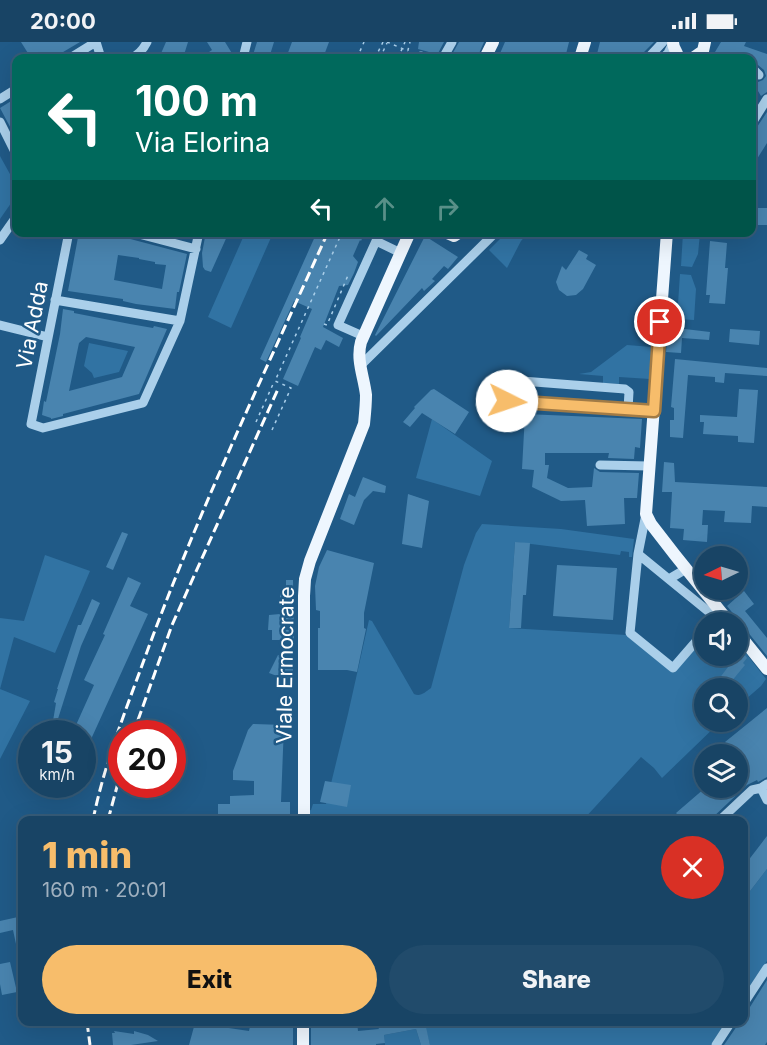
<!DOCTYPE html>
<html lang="en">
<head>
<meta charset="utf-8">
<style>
	:root { --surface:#184465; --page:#214b6b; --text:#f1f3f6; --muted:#9fb0bf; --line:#365c79; --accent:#f7bd6b }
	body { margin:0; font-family:Inter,sans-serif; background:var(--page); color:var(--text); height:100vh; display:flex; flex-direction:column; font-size:22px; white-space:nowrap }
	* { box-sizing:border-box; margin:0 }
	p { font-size:20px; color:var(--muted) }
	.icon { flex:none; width:33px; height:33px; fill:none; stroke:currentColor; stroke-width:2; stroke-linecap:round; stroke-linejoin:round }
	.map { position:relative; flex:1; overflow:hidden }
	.side { position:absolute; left:18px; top:774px; width:730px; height:210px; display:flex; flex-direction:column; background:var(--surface); border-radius:12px; box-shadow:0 6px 24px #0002,0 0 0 2px var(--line) }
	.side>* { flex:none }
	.hud { position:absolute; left:12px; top:12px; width:744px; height:183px; border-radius:12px; box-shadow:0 6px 24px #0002,0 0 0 2px var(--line); background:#00695c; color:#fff; overflow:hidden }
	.needle { width:39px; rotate:265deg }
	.tools { position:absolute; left:694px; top:504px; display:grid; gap:12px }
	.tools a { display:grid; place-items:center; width:54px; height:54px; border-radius:50%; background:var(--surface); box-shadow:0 6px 24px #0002,0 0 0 2px var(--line); font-size:30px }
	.speed { position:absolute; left:18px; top:678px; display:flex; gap:12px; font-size:30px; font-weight:700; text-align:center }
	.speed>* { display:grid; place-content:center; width:78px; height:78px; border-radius:50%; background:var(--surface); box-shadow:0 6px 24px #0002,0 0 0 2px var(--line); line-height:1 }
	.speed small { font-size:15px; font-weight:400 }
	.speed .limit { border:9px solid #d22; background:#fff; color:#111 }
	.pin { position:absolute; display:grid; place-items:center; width:51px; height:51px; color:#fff; margin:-26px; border:3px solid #fff; border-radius:50%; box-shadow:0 2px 6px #0007 }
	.me { position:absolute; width:66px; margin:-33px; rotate:94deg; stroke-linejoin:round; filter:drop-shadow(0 0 4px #0008) }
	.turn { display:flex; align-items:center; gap:21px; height:126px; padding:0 24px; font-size:27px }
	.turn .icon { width:78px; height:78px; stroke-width:2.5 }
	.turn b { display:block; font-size:42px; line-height:51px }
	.lanes { display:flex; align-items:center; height:57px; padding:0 24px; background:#0003; justify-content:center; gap:30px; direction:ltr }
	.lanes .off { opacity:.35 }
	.round { display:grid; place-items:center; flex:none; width:63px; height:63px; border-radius:32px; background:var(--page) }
	.summary { display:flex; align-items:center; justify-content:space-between; height:102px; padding:0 24px }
	h1 { font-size:36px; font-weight:800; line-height:45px; color:var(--accent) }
	.action { display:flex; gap:12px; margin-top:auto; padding:12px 24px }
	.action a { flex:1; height:69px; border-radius:36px; background:var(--accent); color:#111; font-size:24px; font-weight:800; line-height:69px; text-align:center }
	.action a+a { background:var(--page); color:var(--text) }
	.status { display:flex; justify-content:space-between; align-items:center; height:42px; padding:0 30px; background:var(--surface); direction:ltr }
	.status svg { height:16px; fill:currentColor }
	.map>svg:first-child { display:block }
</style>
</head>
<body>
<div class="status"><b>20:00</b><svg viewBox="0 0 49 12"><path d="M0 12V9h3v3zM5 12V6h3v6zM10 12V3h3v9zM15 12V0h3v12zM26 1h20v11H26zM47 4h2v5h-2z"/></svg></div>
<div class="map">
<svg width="767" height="1003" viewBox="0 0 767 1003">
	<rect width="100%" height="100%" fill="#205a87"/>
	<path fill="#3173a3" d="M 0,114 L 16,143 L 16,154 L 0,177 Z
		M 507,190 L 528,191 L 521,199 L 507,226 L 489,208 Z
		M 245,191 L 273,191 L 231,286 L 208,275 Z
		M 683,191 L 700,191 L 698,212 L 692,225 L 681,224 Z
		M 680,232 L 691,233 L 696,247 L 694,278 L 677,277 Z
		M 89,301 L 128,309 L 119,330 L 94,336 L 92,331 L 84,324 Z
		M 627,303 L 652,305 L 650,337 L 619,335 L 619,342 L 603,341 L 603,334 L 579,332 L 591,330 Z
		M 432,377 L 492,419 L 480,454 L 416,436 Z
		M 482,482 L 561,487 L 634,497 L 632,515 L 629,515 L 629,510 L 621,509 L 620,513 L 515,500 L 509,586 L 626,593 L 674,631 L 705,595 L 705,614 L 738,614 L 738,601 L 766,637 L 761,644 L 738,664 L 738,646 L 705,646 L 705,680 L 720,680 L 662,736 L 654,726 L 641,715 L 583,778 L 309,778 L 308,769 L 311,768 L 313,762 L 326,762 L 348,672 L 369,578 L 372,579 L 414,652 C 421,655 425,650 431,646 L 464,523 L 476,491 Z
		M 45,513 L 90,529 L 55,611 L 14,595 L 0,647 L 30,659 L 0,717 L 0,576 L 24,579 Z
		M 767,827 L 767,919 L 744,954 L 744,857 Z
		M 424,980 L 727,980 L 711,1003 L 430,1003 Z
		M 416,987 L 421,1003 L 385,1003 L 384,993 Z"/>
	<path fill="#4984af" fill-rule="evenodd" d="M 21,0 L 80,0 L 53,16 L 31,16 Z
		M 166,0 L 188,0 L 183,16 L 159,16 Z
		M 207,0 L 225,0 L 233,13 L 228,16 L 210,16 L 206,12 L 212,8 Z
		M 257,0 L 274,0 L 269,16 L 252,16 Z
		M 292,0 L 329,0 L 323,16 L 286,16 Z
		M 419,0 L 444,0 L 436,15 L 429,10 L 418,7 Z
		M 459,0 L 484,0 L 477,16 L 450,16 Z
		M 505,0 L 569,0 L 565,16 L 498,16 Z
		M 600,0 L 654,0 L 643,11 L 641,16 L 596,16 Z
		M 721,0 L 746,0 L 744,4 L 767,12 L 767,50 L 761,54 L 752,39 L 752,36 L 758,40 L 763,38 L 766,34 L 764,28 L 758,23 L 752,22 L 752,16 L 719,16 L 715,10 Z
		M 16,56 L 16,96 L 0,66 Z
		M 767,70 L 767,101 L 752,125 L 752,88 L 757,85 Z
		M 752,166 L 767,166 L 767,183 L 752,183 Z
		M 79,190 L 110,190 L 119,192 L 119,194 L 187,212 L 179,250 L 177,250 L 175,267 L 136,262 L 123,259 L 123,257 L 68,249 ZM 118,213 L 139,216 L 139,217 L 155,220 L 155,222 L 166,223 L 162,247 L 114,238 Z
		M 206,190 L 229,190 L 211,230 L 205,228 L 203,225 L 202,211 Z
		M 317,190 L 365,190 L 361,199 L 360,198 L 353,214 L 358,220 L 354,231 L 348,243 L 339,244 L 323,285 L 343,296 L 339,305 L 326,298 L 321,308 L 315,305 L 298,344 L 283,337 L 301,296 L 300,295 L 312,267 L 294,259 L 266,320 L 260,317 Z
		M 425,194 L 458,215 L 448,227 L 444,224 L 432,237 L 435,239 L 424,249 L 422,246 L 376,294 L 375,293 Z
		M 710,199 L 727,201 L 725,226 L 728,226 L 725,262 L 709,261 L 710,253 L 706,253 Z
		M 579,208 L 588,213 L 586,217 L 596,223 L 583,247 L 576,253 L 567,254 L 559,248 L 556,240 L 562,224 L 566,228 Z
		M 63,267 L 74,269 L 74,271 L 130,282 L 153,286 L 154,284 L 167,287 L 139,352 L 63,372 L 63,374 L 51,377 L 51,376 L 42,373 L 44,359 L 46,360 L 60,292 ZM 86,295 L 135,305 L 122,335 L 69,349 L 79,301 Z
		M 668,285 L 710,290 L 709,298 L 682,296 L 681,311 L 666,310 Z
		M 730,287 L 760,289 L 759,303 L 729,300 Z
		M 675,317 L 767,326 L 767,334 L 725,331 L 724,341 L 715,340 L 715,335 L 688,333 L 683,396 L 670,395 L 670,378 L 674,378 L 674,366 L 671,365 Z
		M 434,347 L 469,370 L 455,392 L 422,371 L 410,385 L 403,380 L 415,366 L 414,365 L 431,348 Z
		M 739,347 L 758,348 L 754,401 L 738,400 L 738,394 L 703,392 L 704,380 L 700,380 L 700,373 L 737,375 Z
		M 525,372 L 642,377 L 640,406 L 635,405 L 634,417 L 608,416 L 609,411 L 545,411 L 545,423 L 549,423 L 547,436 L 568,446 L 592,445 L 594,426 L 600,430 L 639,431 L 637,456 L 624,456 L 625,482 L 587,484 L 585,458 L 561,459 L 532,445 L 534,428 L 522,427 Z
		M 664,420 L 674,421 L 675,440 L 767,445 L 767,465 L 752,464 L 751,481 L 724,480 L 725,469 L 703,468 L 702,483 L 708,483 L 707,500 L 683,498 L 684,487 L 670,486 L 672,450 L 662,450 Z
		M 363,435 L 386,444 L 385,451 L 373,449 L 364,458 L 354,483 L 340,477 L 349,452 L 355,455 Z
		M 408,452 L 429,459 L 422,506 L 402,502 Z
		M 122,490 L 128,492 L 113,528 L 106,525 Z
		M 515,500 L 530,501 L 526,553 L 523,553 L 521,586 L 509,586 Z
		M 327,508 L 374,521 L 364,571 L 364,586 L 366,587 L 357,630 L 347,628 L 318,628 L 318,586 L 320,586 L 320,569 L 316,568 L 315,544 L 319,525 Z
		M 557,523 L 617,526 L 613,578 L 553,574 Z
		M 128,535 L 141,541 L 130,564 L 148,572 L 82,717 L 82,692 L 72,692 L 94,643 L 84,638 L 105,593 L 103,592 Z
		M 286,538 L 293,538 L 294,598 L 272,598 L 272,588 L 268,588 L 269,573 L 280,572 L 280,548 L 286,548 Z
		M 744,549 L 754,562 L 745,569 L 767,596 L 767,614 L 727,564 Z
		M 92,557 L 100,561 L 81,604 L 57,680 L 53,679 L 56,661 L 54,660 L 58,647 L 57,647 L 78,583 L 81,583 Z
		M 741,608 L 747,616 L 743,621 L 745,623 L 726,646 L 712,646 Z
		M 293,612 L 293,637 L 285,637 L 269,631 L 278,613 Z
		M 767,666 L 767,735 L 758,740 L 757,738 L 747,743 L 710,778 L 683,778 L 676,771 L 705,746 L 738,746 L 738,712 L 735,712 L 725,700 Z
		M 253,682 L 284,683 L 281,760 L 290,760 L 290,773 L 283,773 L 283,778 L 254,778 L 254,773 L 218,774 L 218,762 L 230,762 L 230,754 L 254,753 L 254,739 L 233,738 L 233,729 L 248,688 Z
		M 325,739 L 351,743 L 347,765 L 320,760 Z
		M 767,794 L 767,827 L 744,857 L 744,824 Z
		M 18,875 L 20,876 L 22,885 L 21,885 L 22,892 L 22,915 L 19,916 L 13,888 L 0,891 L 0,879 Z
		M 10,920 L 17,950 L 2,953 L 0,942 L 0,922 Z
		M 767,938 L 767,1000 L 765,1003 L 724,1003 L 737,984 L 738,980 L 744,980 L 744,968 L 750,965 Z
		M 251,980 L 293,980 L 293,1003 L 189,1003 L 195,981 L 249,989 Z
		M 311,980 L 328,980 L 328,982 L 357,980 L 358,989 L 379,987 L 375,980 L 436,980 L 436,983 L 426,985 L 430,1003 L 421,1003 L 416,987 L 384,993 L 385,1001 L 376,1002 L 376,1003 L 311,1003 Z
		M 114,989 L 134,992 L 134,989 L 148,993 L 158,999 L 131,1003 L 113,1003 L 112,991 L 115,991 Z"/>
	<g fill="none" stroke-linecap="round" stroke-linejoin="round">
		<path stroke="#aacfea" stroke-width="1.5" stroke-dasharray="3 4.5" stroke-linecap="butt" d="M 387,0 L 408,9
			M 357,16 L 364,0
			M 375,16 L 383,0
			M 380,16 L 387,1
			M 398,16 L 405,0
			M 406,16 L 410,0
			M 324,282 L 327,283 L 349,231
			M 256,380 L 274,340
			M 272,388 L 291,346 L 275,339 L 340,195 L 340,190"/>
		<path stroke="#aacfea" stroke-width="9" d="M 96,0 L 101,16
			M 701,12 L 712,16
			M 70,16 L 96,0
			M 131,16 C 139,13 143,8 147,0
			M 243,16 L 247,0
			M 421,16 L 421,14 L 427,16
			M 443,16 L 452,0
			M 648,16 L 663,0
			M 663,16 L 668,11 L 673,1
			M 752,29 L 754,28 L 759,33
			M 0,57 L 16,47
			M 0,80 L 16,112
			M 752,81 L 767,57
			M 69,190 L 31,382 L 43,386 L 143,361 L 180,279 L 199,190
			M 131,190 L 196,207
			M 0,198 L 16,175
			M 55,258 L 180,279
			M 0,283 L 48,295
			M 363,294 L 338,283 L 376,199 L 401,211
			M 360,324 L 496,190
			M 509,338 L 625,347 L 629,350 L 628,367 L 507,359 Z
			M 628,367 L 654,369
			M 600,423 L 649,424
			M 646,472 L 638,512 L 630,591 L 673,626 L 705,589
			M 638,512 L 709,570 L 712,575 L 712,580
			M 669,537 L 686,527
			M 761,746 L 767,758
			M 720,778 L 752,748 L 761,746 L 767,742
			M 744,961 L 767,926
			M 716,1003 L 731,980"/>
		<path stroke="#eef6fe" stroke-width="12" d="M 673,0 C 673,7 678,10 678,16
			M 485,16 L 493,0
			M 580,16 L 585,0
			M 693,16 L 703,9 L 705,0
			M 445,190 L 454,194 L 460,190
			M 667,190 L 646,472 L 651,482 L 675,513 L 729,580
			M 738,591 L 767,627
			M 304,778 L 304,554 L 305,537 L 310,519 L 364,382 C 365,372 366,363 366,353 C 364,335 356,318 361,300 L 410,190
			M 303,1003 L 303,980"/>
		<path stroke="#fff" stroke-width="3" stroke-dasharray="10 4.5" stroke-linecap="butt" d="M 133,692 L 172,583 L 278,347
			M 93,778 C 104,723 125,670 144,618 C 197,472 264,332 328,190
			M 108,778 L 122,726
			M 87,980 L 90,1003"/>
	</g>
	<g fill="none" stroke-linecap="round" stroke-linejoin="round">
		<g stroke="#a17b46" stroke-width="15">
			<path id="route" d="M 507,359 L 654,369 L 660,280"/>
		</g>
		<use href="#route" stroke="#f7bd6b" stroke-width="10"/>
	</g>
	<g text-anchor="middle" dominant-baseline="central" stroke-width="5" stroke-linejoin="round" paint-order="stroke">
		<g font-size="21" fill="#fff" stroke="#205a87">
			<text transform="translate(32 283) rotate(-79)">Via Adda</text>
			<text transform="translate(285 623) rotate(-89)">Viale Ermocrate</text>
		</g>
	</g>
</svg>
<div class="tools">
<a><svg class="needle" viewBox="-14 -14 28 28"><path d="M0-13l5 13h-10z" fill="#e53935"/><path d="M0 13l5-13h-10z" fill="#9fb0bf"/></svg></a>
<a><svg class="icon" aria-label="sound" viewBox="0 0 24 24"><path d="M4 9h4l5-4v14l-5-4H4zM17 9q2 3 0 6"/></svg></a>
<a><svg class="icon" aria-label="search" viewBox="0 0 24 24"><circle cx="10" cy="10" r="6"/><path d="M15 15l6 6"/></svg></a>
<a><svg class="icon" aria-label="layers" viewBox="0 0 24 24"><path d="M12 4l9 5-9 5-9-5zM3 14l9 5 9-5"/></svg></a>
</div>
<div class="speed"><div>15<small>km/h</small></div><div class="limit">20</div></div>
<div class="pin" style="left:660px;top:280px;background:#d93025"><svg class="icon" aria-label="arrive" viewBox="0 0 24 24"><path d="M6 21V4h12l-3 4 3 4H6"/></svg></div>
<svg class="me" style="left:507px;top:359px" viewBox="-20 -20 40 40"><circle r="19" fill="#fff"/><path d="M0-13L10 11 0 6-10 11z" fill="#f7bd6b"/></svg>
<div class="hud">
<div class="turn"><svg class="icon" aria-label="left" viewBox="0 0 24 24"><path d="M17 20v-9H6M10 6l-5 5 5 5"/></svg><div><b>100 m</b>Via Elorina</div></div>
<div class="lanes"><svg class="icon" aria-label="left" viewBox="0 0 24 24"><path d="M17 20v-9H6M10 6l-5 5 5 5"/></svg><svg class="icon off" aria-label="ahead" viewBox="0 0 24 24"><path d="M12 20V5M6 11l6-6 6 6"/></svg><svg class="icon off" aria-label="right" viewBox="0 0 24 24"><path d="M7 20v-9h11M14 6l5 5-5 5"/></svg></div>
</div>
<section class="side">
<div class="summary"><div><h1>1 min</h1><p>160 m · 20:01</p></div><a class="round" style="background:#d93025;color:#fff"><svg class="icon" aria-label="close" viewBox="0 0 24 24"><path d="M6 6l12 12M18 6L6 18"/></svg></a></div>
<div class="action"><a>Exit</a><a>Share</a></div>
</section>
</div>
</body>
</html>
